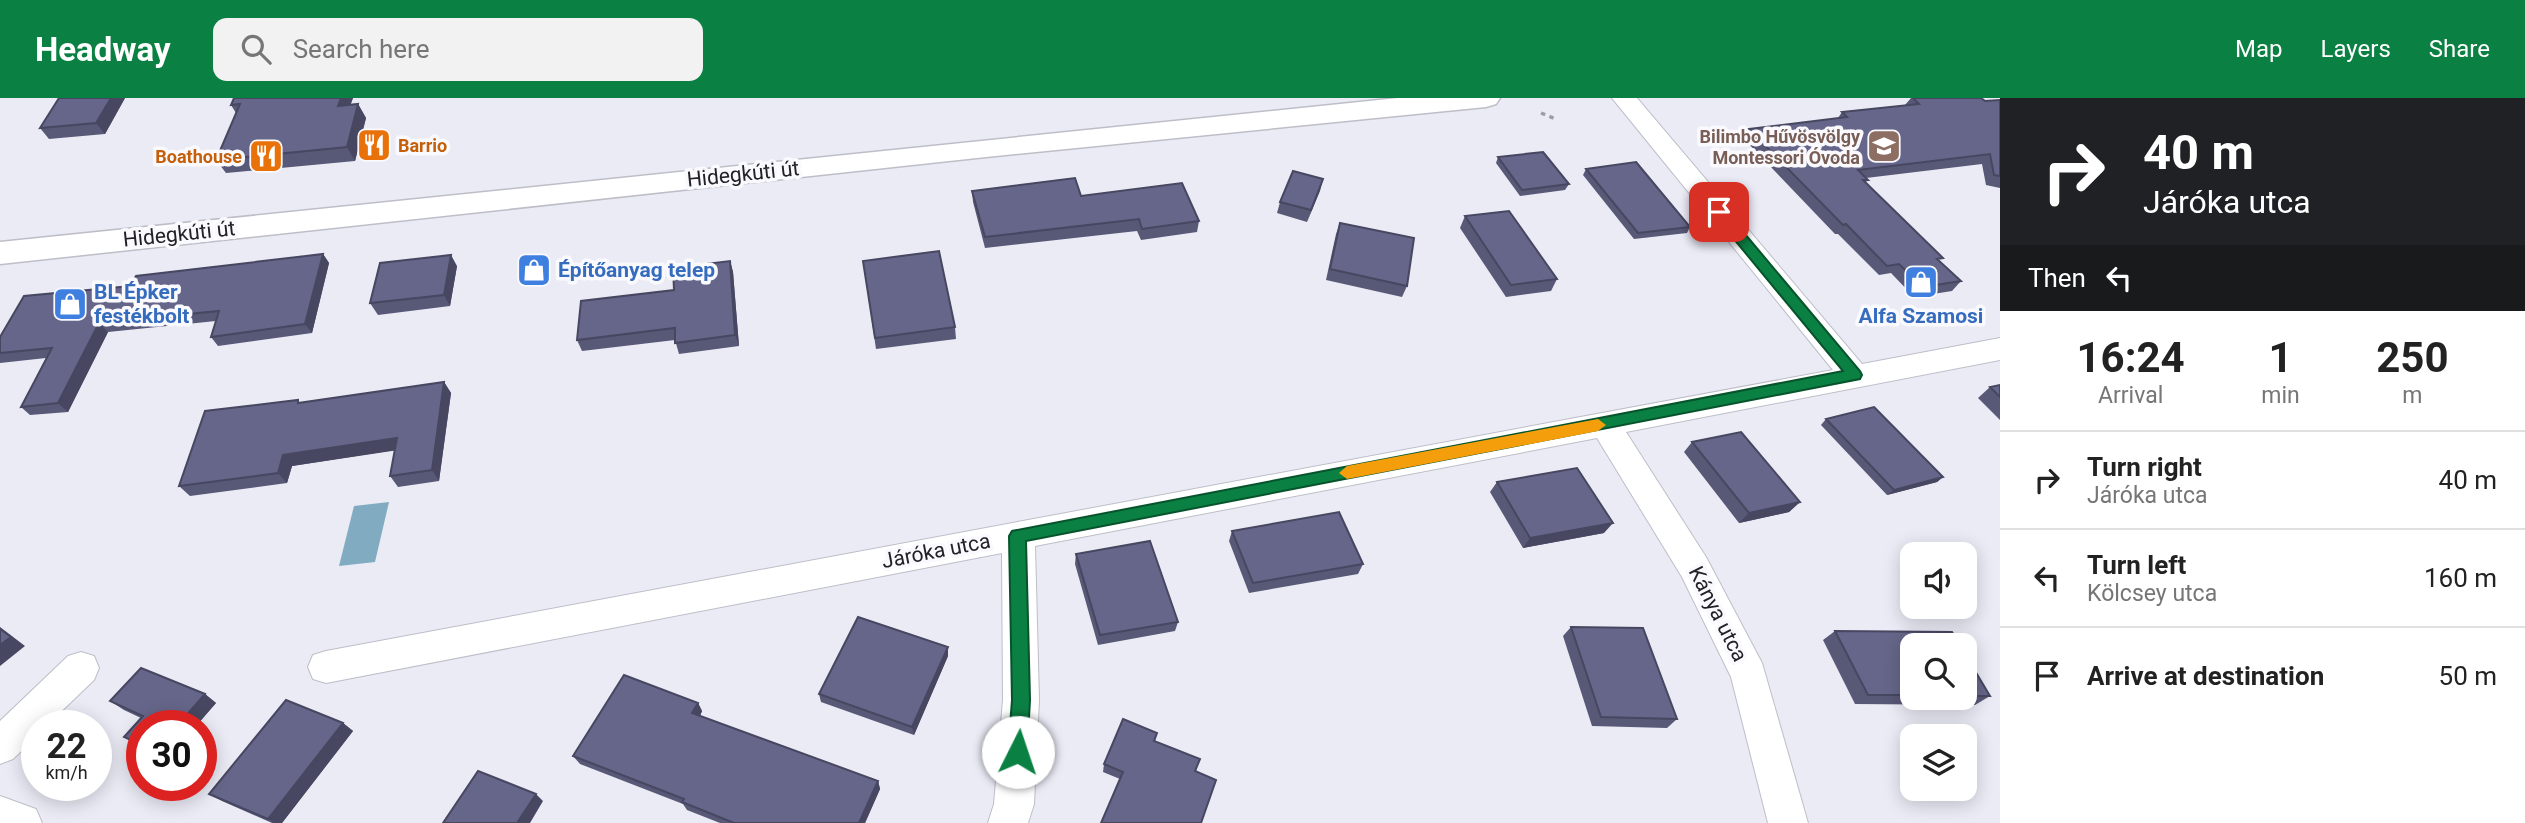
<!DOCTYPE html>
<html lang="en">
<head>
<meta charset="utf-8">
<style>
	:root { --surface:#fff; --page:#f2f2f2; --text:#222; --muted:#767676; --line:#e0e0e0; --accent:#0b8043 }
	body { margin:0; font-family:Roboto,sans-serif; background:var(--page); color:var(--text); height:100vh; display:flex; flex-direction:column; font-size:26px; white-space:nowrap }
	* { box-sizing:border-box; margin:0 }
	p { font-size:23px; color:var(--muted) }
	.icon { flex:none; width:38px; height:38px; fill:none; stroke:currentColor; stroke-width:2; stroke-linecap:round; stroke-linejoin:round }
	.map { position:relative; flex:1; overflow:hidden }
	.details { display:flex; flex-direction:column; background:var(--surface); width:525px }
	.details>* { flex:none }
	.guide { background:#202124; color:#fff; overflow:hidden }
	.fabs { position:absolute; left:1900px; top:444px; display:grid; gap:14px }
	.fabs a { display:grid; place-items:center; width:77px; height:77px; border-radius:14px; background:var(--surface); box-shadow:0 4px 18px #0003; font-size:35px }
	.speed { position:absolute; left:21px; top:612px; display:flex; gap:14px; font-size:35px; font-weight:700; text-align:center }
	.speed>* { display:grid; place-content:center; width:91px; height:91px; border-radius:50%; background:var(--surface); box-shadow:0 4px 18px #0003; line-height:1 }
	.speed small { font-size:18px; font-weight:400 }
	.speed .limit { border:10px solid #d22; background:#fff; color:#111 }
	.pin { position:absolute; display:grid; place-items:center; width:60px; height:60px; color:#fff; margin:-30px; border-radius:14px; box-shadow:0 4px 10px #0006 }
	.me { position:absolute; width:77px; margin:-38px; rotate:4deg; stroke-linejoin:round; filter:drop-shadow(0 0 5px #0008) }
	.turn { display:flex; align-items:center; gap:24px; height:147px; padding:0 28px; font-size:32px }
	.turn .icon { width:91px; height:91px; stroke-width:2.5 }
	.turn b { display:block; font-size:49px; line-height:60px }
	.then { display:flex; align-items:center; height:66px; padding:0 28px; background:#0003; gap:14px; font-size:26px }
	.eta { display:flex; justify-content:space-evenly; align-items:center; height:119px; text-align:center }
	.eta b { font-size:42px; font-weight:700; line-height:49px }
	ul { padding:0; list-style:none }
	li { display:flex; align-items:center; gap:21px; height:98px; padding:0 28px; border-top:2px solid var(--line) }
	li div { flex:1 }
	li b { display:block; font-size:26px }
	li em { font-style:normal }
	header { display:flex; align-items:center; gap:42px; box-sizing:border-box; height:98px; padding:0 35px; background:var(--accent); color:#fff }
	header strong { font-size:33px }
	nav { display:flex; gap:38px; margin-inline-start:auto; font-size:24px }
	.search { width:490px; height:63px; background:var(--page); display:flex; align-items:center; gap:18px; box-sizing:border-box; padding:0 24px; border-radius:14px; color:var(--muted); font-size:26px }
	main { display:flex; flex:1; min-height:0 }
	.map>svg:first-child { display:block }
</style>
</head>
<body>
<header>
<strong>Headway</strong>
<div class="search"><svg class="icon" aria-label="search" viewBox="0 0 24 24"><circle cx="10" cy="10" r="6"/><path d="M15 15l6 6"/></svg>Search here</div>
<nav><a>Map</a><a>Layers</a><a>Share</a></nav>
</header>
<main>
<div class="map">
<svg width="2000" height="725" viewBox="0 0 2000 725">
	<rect width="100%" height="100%" fill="#ebebf6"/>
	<path fill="#80abc1" d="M 389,404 L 375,464 L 339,468 L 354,408 Z"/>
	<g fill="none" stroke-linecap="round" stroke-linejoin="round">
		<g stroke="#bebec9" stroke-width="2">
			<path id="minor" d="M 1612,0 L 1637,0 L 1862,266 L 2000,240 L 2000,262 L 1626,334 L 1706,459 L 1762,565 L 1808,725 L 1768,725 L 1731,579 L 1682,479 L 1597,340 L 1035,448 L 1039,602 L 1034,706 L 1028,725 L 988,725 L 994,706 L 1003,602 L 1002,455 L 326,585 L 313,581 L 308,569 L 313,557 L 326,553 L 1833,272 Z
				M 81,554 L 94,558 L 99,570 L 94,582 L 46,628 L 37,628 L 37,638 L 13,661 L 0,666 L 0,623 L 68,558 Z
				M 0,698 L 36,711 L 42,725 L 0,725 Z"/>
		</g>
		<g stroke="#bebec9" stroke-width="3">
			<path id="secondary" d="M 1398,0 L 1500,0 L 1496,6 L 1486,9 L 986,59 L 0,166 L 0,144 Z"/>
		</g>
		<path stroke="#9d9da5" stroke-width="3.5" stroke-dasharray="4.5 4.5" stroke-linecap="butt" d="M 1541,15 L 1556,21"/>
		<use href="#minor" fill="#fff" fill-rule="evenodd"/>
		<use href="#secondary" fill="#fff" fill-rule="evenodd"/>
	</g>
	<path fill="#585877" d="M 59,0 L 125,0 L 105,36 L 49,41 L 40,30 Z
		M 234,0 L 353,0 L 350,7 L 358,6 L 366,20 L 355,63 L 226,75 L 216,62 L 236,15 L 231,7 Z
		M 1911,0 L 1981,0 L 1985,3 L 2000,2 L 2000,90 L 1986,87 L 1982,66 L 1866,80 L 1868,82 L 1865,85 L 1940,163 L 1961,183 L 1952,193 L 1914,199 L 1891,175 L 1879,177 L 1838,136 L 1835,136 L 1743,40 L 1749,31 L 1838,20 L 1842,14 L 1905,7 Z
		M 1498,59 L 1569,86 L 1565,92 L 1520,98 L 1496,65 Z
		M 1586,71 L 1690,129 L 1687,135 L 1634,141 L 1583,77 Z
		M 1323,81 L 1307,124 L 1277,115 L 1280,104 Z
		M 972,93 L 1081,98 L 1199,123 L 1197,134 L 1141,142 L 1137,133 L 985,150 L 973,104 Z
		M 1465,118 L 1557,181 L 1551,193 L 1506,199 L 1460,130 Z
		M 1340,125 L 1407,188 L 1402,199 L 1326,182 L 1336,136 Z
		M 323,156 L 329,165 L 312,235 L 218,248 L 211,239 L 216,223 L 108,234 L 68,314 L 30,317 L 21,309 L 46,260 L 0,265 L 0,239 L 131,188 Z
		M 730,163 L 733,174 L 739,248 L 679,256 L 675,242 L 582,253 L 577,242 Z
		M 863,163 L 955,229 L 956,241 L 876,251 Z
		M 457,168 L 450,208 L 378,217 L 370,205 Z
		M 444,284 L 451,295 L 439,383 L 398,389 L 390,378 L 395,352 L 292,368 L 287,385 L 190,398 L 179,388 L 301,305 Z
		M 2000,287 L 2000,322 L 1978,300 L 1990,289 Z
		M 1826,321 L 1943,379 L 1937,384 L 1887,397 L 1821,327 Z
		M 1692,344 L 1800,404 L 1789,414 L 1739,425 L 1684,354 Z
		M 1497,384 L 1604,435 L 1523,450 L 1490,394 Z
		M 1232,433 L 1363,466 L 1358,476 L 1249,495 L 1229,443 Z
		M 1076,456 L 1178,524 L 1175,533 L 1098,547 L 1075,466 Z
		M 1571,529 L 1677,621 L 1667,630 L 1592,628 L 1563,538 Z
		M 1835,533 L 1913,548 L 1913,600 L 1965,600 L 1965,556 L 1990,598 L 1975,607 L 1855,606 L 1823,542 Z
		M 948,558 L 914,637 L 821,604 L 819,596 Z
		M 205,596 L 216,605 L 196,628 L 142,628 L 142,649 L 124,639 L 141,620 L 124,612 L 110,603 Z
		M 698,605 L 702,613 L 700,618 L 878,683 L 880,691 L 865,725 L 720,725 L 687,712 L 683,706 L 580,666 L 573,658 Z
		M 343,625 L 353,633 L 282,725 L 272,725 L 222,703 L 209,696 Z
		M 1157,635 L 1155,643 L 1195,673 L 1120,681 L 1103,674 L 1104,666 Z"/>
	<path fill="#474761" d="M 111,0 L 125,0 L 105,36 L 96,25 Z
		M 341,0 L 353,0 L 345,22 L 338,8 Z
		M 358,6 L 366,20 L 355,63 L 347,49 Z
		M 1323,81 L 1320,93 L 1307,124 L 1311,112 Z
		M 323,156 L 329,165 L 312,235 L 305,226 Z
		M 451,157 L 457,168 L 450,208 L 444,197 Z
		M 730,163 L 733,174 L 739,248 L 735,237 Z
		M 99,225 L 108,234 L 68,314 L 58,305 Z
		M 444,284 L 451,295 L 439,383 L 432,372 Z
		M 397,340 L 405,351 L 292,368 L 287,385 L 278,375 L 283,357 Z
		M 1943,379 L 1937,384 L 1887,397 L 1894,392 Z
		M 1800,404 L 1789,414 L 1739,425 L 1749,415 Z
		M 1613,425 L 1604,435 L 1523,450 L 1530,440 Z
		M 0,529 L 25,548 L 0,568 Z
		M 948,549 L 948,558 L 914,637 L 912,629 Z
		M 205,596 L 216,605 L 196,628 L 177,628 Z
		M 698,605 L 702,613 L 697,624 L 692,615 Z
		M 343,625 L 353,633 L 282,725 L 274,725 L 268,721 Z
		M 878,683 L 880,691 L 865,725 L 859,725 Z
		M 536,696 L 543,703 L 530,725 L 517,725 Z"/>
	<path fill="#66668a" stroke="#474761" stroke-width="2" d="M 59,0 L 111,0 L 96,25 L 40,30 Z
		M 234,0 L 341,0 L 338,8 L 358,6 L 347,49 L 216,62 L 240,6 L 231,7 Z
		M 1913,0 L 1981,0 L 1985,3 L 2000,2 L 2000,78 L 1994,77 L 1990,56 L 1858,72 L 1868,82 L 1863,82 L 1943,160 L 1937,161 L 1961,183 L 1923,189 L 1899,166 L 1887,168 L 1846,126 L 1843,127 L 1749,31 L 1847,19 L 1842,14 L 1919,6 Z
		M 1543,54 L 1569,86 L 1522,92 L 1498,59 Z
		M 1636,64 L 1690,129 L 1638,135 L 1586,71 Z
		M 1293,73 L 1323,81 L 1311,112 L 1280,104 Z
		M 1075,80 L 1081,98 L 1182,85 L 1199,123 L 1142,131 L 1139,121 L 985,139 L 972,93 Z
		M 1509,113 L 1557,181 L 1511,187 L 1465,118 Z
		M 1340,125 L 1414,140 L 1407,188 L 1330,171 Z
		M 939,153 L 955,229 L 875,240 L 863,163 Z
		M 323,156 L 305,226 L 211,239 L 219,213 L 99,225 L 58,305 L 21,309 L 52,250 L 0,255 L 0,239 L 24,198 L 131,188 L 136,178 Z
		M 451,157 L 444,197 L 370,205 L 380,165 Z
		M 730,163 L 735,237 L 675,245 L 675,230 L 577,242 L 581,203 L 674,192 L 673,170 Z
		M 444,284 L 432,372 L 390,378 L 397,340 L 283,357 L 278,375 L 179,388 L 205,313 L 298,302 L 298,305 Z
		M 2000,287 L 2000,299 L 1990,289 Z
		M 1874,309 L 1943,379 L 1894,392 L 1826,321 Z
		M 1741,334 L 1800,404 L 1749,415 L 1692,344 Z
		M 1577,370 L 1613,425 L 1530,440 L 1497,384 Z
		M 1339,414 L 1363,466 L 1253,485 L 1232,433 Z
		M 1150,443 L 1178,524 L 1100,537 L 1076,456 Z
		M 858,519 L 948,549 L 912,629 L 819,596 Z
		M 1571,529 L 1643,530 L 1677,621 L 1601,619 Z
		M 0,531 L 11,539 L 0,547 Z
		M 1835,533 L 1952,534 L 1961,548 L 1913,548 L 1913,597 L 1868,597 Z
		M 1965,556 L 1990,598 L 1965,598 Z
		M 141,570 L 205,596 L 177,628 L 142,628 L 142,647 L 124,639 L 143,618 L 110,603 Z
		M 624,577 L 698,605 L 692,615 L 878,683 L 859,725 L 734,725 L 682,704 L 684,701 L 573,658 Z
		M 286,602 L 343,625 L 268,721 L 209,696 Z
		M 1123,621 L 1157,635 L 1154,643 L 1200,661 L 1195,673 L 1216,682 L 1201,725 L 1101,725 L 1123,674 L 1104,666 Z
		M 478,673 L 536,696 L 517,725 L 443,725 Z"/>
	<path fill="#0b8043" stroke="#07532c" stroke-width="2" d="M 1719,110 L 1724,111 L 1860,273 L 1862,277 L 1860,281 L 1026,443 L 1030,602 L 1027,654 L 1024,660 L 1018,663 L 1011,660 L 1008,654 L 1012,602 L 1009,438 L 1012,433 L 1843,273 L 1714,117 L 1712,114 Z"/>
	<path fill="#f59e0b" d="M 1598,321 L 1606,327 L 1598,333 L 1347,381 L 1339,375 L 1347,368 Z"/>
	<defs>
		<g id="restaurant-square" transform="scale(1.75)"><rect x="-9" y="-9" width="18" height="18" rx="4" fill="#e8710a" stroke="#f9f9fe"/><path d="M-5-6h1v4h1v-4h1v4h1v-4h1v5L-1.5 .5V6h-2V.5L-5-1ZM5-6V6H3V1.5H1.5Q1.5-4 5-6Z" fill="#fff"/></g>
		<g id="school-square" transform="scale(1.75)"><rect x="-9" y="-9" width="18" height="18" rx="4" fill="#8d6e63" stroke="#f9f9fe"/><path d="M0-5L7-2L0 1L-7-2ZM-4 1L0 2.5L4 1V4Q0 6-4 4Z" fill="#fff"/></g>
		<g id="shop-square" transform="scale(1.75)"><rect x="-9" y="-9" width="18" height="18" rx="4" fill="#3f7fe0" stroke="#f9f9fe"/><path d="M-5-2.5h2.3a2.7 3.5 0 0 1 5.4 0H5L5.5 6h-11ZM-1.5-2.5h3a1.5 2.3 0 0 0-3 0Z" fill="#fff"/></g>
	</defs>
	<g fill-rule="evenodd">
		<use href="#restaurant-square" x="374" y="47"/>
		<use href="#school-square" x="1884" y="48"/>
		<use href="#restaurant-square" x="266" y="58"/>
		<use href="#shop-square" x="534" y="172"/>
		<use href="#shop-square" x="1921" y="184"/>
		<use href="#shop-square" x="70" y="206"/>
	</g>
	<g text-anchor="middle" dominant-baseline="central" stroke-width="7" stroke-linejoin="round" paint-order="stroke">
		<g font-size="18" font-weight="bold" fill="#785e54" stroke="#f9f9fe" text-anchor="end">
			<text x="1860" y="38">Bilimbo Hűvösvölgy<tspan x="1860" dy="21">Montessori Óvoda</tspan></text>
		</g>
		<g font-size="18" font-weight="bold" fill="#c56008" stroke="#f9f9fe" text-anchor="start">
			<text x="398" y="47">Barrio</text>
			<text x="242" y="58" text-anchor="end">Boathouse</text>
		</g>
		<g font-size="21" fill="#222226" stroke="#f9f9fe">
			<text transform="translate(743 76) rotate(-6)">Hidegkúti út</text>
			<text transform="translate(179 136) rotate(-6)">Hidegkúti út</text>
			<text transform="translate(936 453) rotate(-11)">Járóka utca</text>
			<text transform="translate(1718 516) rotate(63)">Kánya utca</text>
		</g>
		<g font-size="21" font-weight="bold" fill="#366cbe" stroke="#f9f9fe" text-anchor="start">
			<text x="558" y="172">Építőanyag telep</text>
			<text x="94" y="194">BL Épker<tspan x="94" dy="24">festékbolt</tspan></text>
			<text x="1921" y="218" text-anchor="middle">Alfa Szamosi</text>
		</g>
	</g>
</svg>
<div class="fabs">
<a><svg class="icon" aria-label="sound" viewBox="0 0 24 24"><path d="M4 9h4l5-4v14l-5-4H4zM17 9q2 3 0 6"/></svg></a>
<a><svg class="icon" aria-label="search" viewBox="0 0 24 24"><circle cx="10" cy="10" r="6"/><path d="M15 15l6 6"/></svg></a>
<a><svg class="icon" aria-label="layers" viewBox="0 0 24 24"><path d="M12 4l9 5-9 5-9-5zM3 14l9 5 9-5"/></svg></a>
</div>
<div class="speed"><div>22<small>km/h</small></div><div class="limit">30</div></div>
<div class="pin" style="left:1719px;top:114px;background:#d93025"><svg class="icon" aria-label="arrive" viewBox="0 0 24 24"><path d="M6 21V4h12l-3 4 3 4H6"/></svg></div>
<svg class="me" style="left:1018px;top:654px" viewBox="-20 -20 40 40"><circle r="19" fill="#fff"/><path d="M0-13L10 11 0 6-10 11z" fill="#0b8043"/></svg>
</div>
<section class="details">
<div class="guide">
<div class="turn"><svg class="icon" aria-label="right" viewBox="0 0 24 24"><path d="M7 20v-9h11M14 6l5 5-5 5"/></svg><div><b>40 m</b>Járóka utca</div></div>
<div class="then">Then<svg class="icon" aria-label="left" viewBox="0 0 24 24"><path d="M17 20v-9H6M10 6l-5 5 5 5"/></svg></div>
</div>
<div class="eta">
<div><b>16:24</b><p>Arrival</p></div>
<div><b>1</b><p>min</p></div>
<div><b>250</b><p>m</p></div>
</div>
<ul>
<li><svg class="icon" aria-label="right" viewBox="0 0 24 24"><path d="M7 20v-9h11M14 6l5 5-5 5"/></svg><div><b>Turn right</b><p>Járóka utca</p></div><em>40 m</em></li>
<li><svg class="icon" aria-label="left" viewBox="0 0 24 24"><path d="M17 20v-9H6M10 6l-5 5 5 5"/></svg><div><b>Turn left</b><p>Kölcsey utca</p></div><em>160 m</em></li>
<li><svg class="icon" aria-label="arrive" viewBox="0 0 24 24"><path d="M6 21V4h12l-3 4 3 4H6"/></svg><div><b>Arrive at destination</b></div><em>50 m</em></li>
</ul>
</section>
</main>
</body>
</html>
